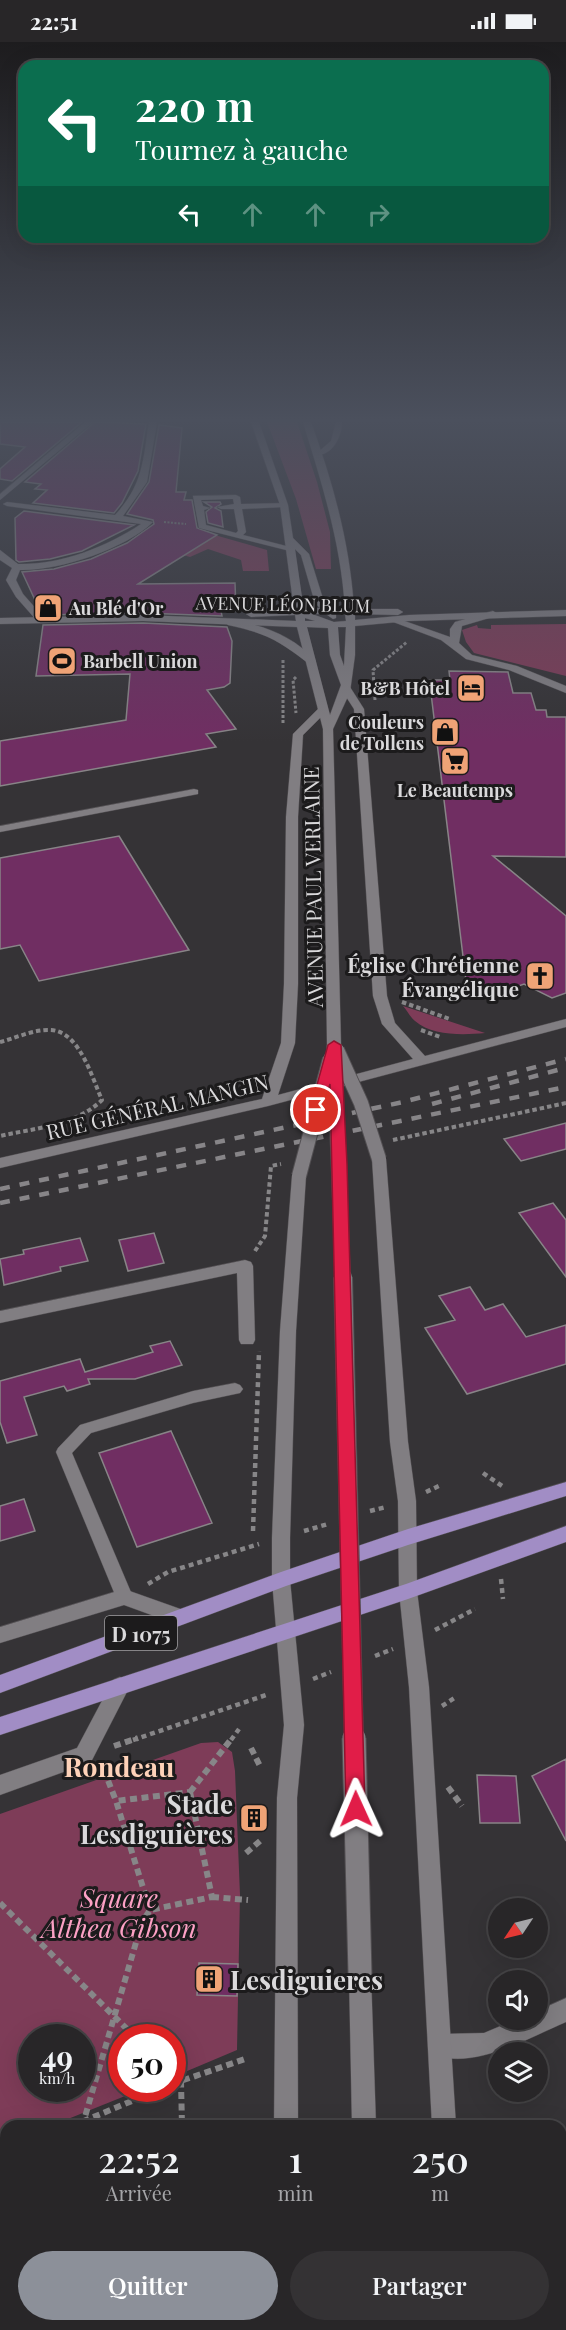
<!DOCTYPE html>
<html lang="fr">
<head>
<meta charset="utf-8">
<style>
	:root { --surface:#282628; --page:#343234; --text:#f1f3f6; --muted:#a5a5a8; --line:#444345; --accent:#8c9099 }
	body { margin:0; font-family:"Playfair Display",serif; background:var(--page); color:var(--text); height:100vh; display:flex; flex-direction:column; font-size:22px; white-space:nowrap }
	* { box-sizing:border-box; margin:0 }
	p { font-size:20px; color:var(--muted) }
	.icon { flex:none; width:33px; height:33px; fill:none; stroke:currentColor; stroke-width:2; stroke-linecap:round; stroke-linejoin:round }
	.map { position:relative; flex:1; overflow:hidden }
	.sheet { position:absolute; left:0px; top:2078px; width:567px; height:212px; display:flex; flex-direction:column; background:var(--surface); border-radius:18px 18px 0 0; box-shadow:0 6px 24px #0002,0 0 0 2px var(--line) }
	.sheet>* { flex:none }
	.guide { position:absolute; left:18px; top:18px; width:531px; height:183px; border-radius:18px; box-shadow:0 6px 24px #0002,0 0 0 2px var(--line); background:#0b6e4f; color:#fff; overflow:hidden }
	.needle { width:39px; rotate:235deg }
	.controls { position:absolute; left:488px; top:1856px; display:grid; gap:12px }
	.controls a { display:grid; place-items:center; width:60px; height:60px; border-radius:50%; background:var(--surface); box-shadow:0 6px 24px #0002,0 0 0 2px var(--line); font-size:30px }
	.speed { position:absolute; left:18px; top:1982px; display:flex; gap:12px; font-size:30px; font-weight:700; text-align:center }
	.speed>* { display:grid; place-content:center; width:78px; height:78px; border-radius:50%; background:var(--surface); box-shadow:0 6px 24px #0002,0 0 0 2px var(--line); line-height:1 }
	.speed small { font-size:15px; font-weight:400 }
	.speed .limit { border:9px solid #d22; background:#fff; color:#111 }
	.pin { position:absolute; display:grid; place-items:center; width:51px; height:51px; color:#fff; margin:-26px; border:3px solid #fff; border-radius:50%; box-shadow:0 2px 6px #0007 }
	.me { position:absolute; width:66px; margin:-33px; rotate:359deg; stroke-linejoin:round; filter:drop-shadow(0 0 4px #0008) }
	.turn { display:flex; align-items:center; gap:21px; height:126px; padding:0 18px; font-size:27px }
	.turn .icon { width:78px; height:78px; stroke-width:2.5 }
	.turn b { display:block; font-size:42px; line-height:51px }
	.lanes { display:flex; align-items:center; height:57px; padding:0 18px; background:#0003; justify-content:center; gap:30px; direction:ltr }
	.lanes .off { opacity:.35 }
	.eta { display:flex; justify-content:space-evenly; align-items:center; height:102px; text-align:center }
	.eta b { font-size:36px; font-weight:600; line-height:42px }
	.action { display:flex; gap:12px; margin-top:auto; padding:12px 18px }
	.action a { flex:1; height:69px; border-radius:36px; background:var(--accent); color:#fff; font-size:24px; font-weight:600; line-height:69px; text-align:center }
	.action a+a { background:var(--page); color:var(--text) }
	.status { display:flex; justify-content:space-between; align-items:center; height:42px; padding:0 30px; background:var(--surface); direction:ltr }
	.status svg { height:16px; fill:currentColor }
	.map>svg:first-child { display:block }
</style>
</head>
<body>
<div class="status"><b>22:51</b><svg viewBox="0 0 49 12"><path d="M0 12V9h3v3zM5 12V6h3v6zM10 12V3h3v9zM15 12V0h3v12zM26 1h20v11H26zM47 4h2v5h-2z"/></svg></div>
<div class="map">
<svg width="566" height="2288" viewBox="0 0 566 2288">
	<rect width="100%" height="100%" fill="#353336"/>
	<path fill="#7e3c58" fill-rule="evenodd" d="M 267,380 L 297,380 L 317,440 L 330,490 L 331,527 L 316,527 L 296,457 Z
		M 183,484 L 267,508 L 269,529 L 243,529 L 241,518 L 208,507 L 190,515 L 183,513 Z
		M 566,582 L 566,634 L 474,611 L 466,600 L 462,588 L 477,583 L 478,586 L 491,587 L 491,583 Z
		M 403,964 L 485,991 C 463,993 432,994 415,979 C 410,975 407,968 403,964 Z
		M 218,1700 L 232,1710 L 235,1729 L 240,1853 L 237,2008 L 173,2035 L 172,1995 L 122,1995 L 122,2046 L 145,2046 L 53,2083 L 6,2084 L 6,2103 L 0,2105 L 0,1772 L 201,1701 ZM 32,1995 L 82,1995 L 82,2046 L 32,2046 Z"/>
	<path fill="#702e62" stroke="#888487" stroke-width="1.5" d="M 0,380 L 82,380 L 12,439 L 0,437 L 0,427 L 25,405 L 0,402 Z
		M 95,380 L 146,382 L 138,429 L 122,461 L 114,471 L 33,461 L 47,448 L 35,447 L 41,442 L 25,440 Z
		M 159,383 L 182,386 L 176,450 L 186,450 L 184,458 L 192,458 L 197,486 L 217,493 L 138,542 L 235,541 L 236,569 L 221,569 L 222,574 L 143,571 L 44,573 L 45,567 L 36,560 L 22,530 L 54,527 L 91,517 L 127,501 L 154,482 L 153,478 L 127,472 L 149,440 Z
		M 204,460 L 220,460 L 221,462 L 215,466 L 221,469 L 223,485 L 208,481 L 206,470 L 212,465 Z
		M 24,469 L 134,483 L 82,509 L 50,517 L 19,520 L 16,518 L 15,476 Z
		M 143,581 L 227,585 L 232,599 L 230,641 L 224,645 L 207,648 L 236,687 L 206,692 L 216,705 L 0,744 L 0,699 L 126,678 L 130,632 L 36,634 L 43,583 Z
		M 449,629 L 508,630 L 513,651 L 531,651 L 536,668 L 546,668 L 547,675 L 566,675 L 566,815 L 493,814 L 566,874 L 566,951 L 552,956 L 524,942 L 499,951 L 466,939 L 430,643 L 430,638 L 450,638 Z
		M 119,794 L 189,908 L 39,939 L 20,903 L 0,907 L 0,816 Z
		M 566,1081 L 566,1107 L 521,1119 L 504,1097 Z
		M 553,1161 L 566,1178 L 566,1235 L 519,1171 Z
		M 154,1191 L 164,1221 L 128,1229 L 119,1198 Z
		M 80,1196 L 88,1219 L 60,1225 L 61,1229 L 4,1243 L 0,1217 L 24,1212 L 23,1208 Z
		M 470,1245 L 485,1268 L 503,1262 L 526,1295 L 566,1283 L 566,1322 L 467,1352 L 425,1286 L 455,1278 L 439,1254 Z
		M 170,1299 L 182,1323 L 135,1337 L 88,1337 L 90,1342 L 67,1349 L 64,1344 L 24,1355 L 37,1393 L 7,1401 L 0,1380 L 0,1339 L 80,1317 L 85,1330 L 153,1310 L 150,1304 Z
		M 171,1389 L 212,1481 L 137,1505 L 99,1411 Z
		M 24,1457 L 35,1489 L 0,1499 L 0,1464 Z
		M 566,1717 L 566,1799 L 532,1734 Z
		M 477,1733 L 516,1734 L 520,1781 L 480,1781 Z
		M 199,1921 L 238,1922 L 237,1954 L 197,1953 Z"/>
	<g fill="none" stroke-linecap="round" stroke-linejoin="round">
		<g stroke="#524f52" stroke-width="1">
			<path id="lane" d="M 336,380 L 342,380 C 342,394 333,413 317,413 L 317,411 L 331,399 Z
				M 236,453 L 240,455 L 241,462 L 287,461 L 287,465 L 284,465 L 242,467 L 246,490 L 243,493 L 294,506 L 294,510 L 199,486 L 193,454 ZM 233,457 L 234,462 L 217,465 L 221,467 L 234,467 L 238,489 L 236,491 L 206,483 L 204,468 L 210,466 L 203,464 L 201,458 Z
				M 194,747 L 198,748 L 198,752 L 0,790 L 0,784 Z
				M 235,1341 L 240,1343 L 243,1347 L 240,1351 L 193,1361 L 91,1391 L 72,1411 L 133,1555 L 130,1560 L 124,1562 L 118,1560 L 56,1410 L 58,1406 L 80,1383 L 193,1349 Z"/>
		</g>
		<g stroke="#524f52" stroke-width="1">
			<path id="street" d="M 85,380 L 93,380 L 0,458 L 0,452 Z
				M 149,380 L 157,380 L 147,440 L 123,474 L 153,480 C 125,507 59,529 20,528 L 16,538 L 23,552 L 46,578 L 38,580 L 16,555 L 6,538 L 12,526 L 0,518 L 0,508 L 18,522 C 61,523 106,505 141,482 L 7,464 L 3,462 L 7,460 L 115,473 C 143,443 143,419 149,380 Z
				M 493,569 L 498,572 L 496,574 L 462,584 L 459,601 L 472,613 L 517,624 L 566,644 L 566,651 L 509,628 L 466,617 L 441,598 L 388,578 L 396,576 L 450,595 L 450,587 L 455,580 Z
				M 231,578 C 264,583 293,594 316,619 L 308,621 C 277,597 265,591 228,583 L 226,581 Z
				M 346,644 L 350,645 L 364,667 L 387,954 L 395,981 L 425,1014 L 566,977 L 566,985 L 268,1064 L 0,1126 L 0,1116 L 262,1057 L 281,1001 L 284,942 L 286,775 L 293,692 L 318,667 L 327,669 L 303,693 L 298,775 L 298,942 L 295,1001 L 278,1053 L 413,1017 L 382,982 L 373,954 L 354,667 L 341,647 Z
				M 245,1218 L 251,1220 L 253,1224 L 255,1298 L 253,1302 L 241,1302 L 239,1298 L 237,1231 L 0,1281 L 0,1269 Z
				M 124,1547 L 186,1569 L 189,1575 L 186,1581 L 179,1583 L 124,1563 L 0,1601 L 0,1585 Z
				M 120,1635 L 127,1638 L 130,1644 L 91,1720 L 0,1753 L 0,1733 L 77,1706 L 113,1638 Z
				M 566,1956 L 566,1980 C 528,1996 473,2029 432,2012 L 428,2004 L 432,1996 L 440,1992 L 484,1991 L 517,1977 L 537,1977 L 537,1969 Z"/>
		</g>
		<g stroke="#524f52" stroke-width="1">
			<path id="secondary" d="M 251,380 L 259,380 L 288,463 L 293,496 L 309,512 L 324,560 L 331,566 L 345,567 C 341,501 322,442 303,380 L 311,380 C 333,441 350,502 354,567 L 398,567 L 403,570 L 398,573 L 355,572 L 355,578 L 409,573 L 566,568 L 566,574 L 409,579 L 355,584 L 355,613 L 350,650 L 333,687 L 341,1003 L 334,1007 L 327,1003 L 323,687 L 297,585 L 143,579 L 0,582 L 0,576 L 143,573 L 296,579 L 295,573 L 251,575 L 246,572 L 251,569 L 294,567 L 280,463 ZM 295,507 L 301,513 L 315,561 L 320,566 L 308,566 L 304,569 ZM 312,572 L 326,572 L 333,577 L 336,576 L 336,572 L 345,572 L 346,579 L 334,580 ZM 305,576 L 315,579 L 305,579 ZM 307,585 L 328,586 L 330,613 L 341,643 L 330,673 ZM 338,585 L 346,585 L 344,624 L 340,613 Z
				M 379,1112 L 386,1117 L 408,1400 L 416,1459 L 417,1549 L 429,1645 L 456,2084 L 432,2084 L 409,1645 L 399,1549 L 398,1459 L 390,1400 L 372,1117 Z
				M 299,1129 L 306,1134 L 296,1289 L 290,1496 L 290,1538 L 304,1683 L 297,1756 L 298,2084 L 274,2084 L 277,1756 L 284,1683 L 272,1538 L 272,1496 L 280,1289 L 292,1134 Z
				M 360,1921 L 368,1924 L 371,1932 L 376,2084 L 352,2084 L 349,1932 L 352,1924 Z
				M 273,2283 L 299,2283 L 299,2288 L 273,2288 Z
				M 356,2283 L 382,2283 L 383,2288 L 357,2288 Z
				M 439,2283 L 465,2283 L 465,2288 L 439,2288 Z"/>
		</g>
		<g stroke="#524f52" stroke-width="1">
			<path id="primary" d="M 566,1440 L 566,1454 L 408,1503 L 286,1544 L 0,1651 L 0,1633 L 281,1530 L 408,1487 Z
				M 566,1484 L 566,1500 L 408,1557 L 0,1693 L 0,1675 L 406,1542 Z"/>
		</g>
		<path stroke="#878688" stroke-width="2" stroke-dasharray="2 1.5" stroke-linecap="butt" d="M 164,480 L 186,482"/>
		<path stroke="#878688" stroke-width="3" stroke-dasharray="3 2" stroke-linecap="butt" d="M 283,618 L 283,682
			M 296,635 L 293,638 L 296,671
			M 375,658 L 373,628 L 407,600"/>
		<path stroke="#878688" stroke-width="4" stroke-dasharray="4.5 3" stroke-linecap="butt" d="M 402,960 L 450,977
			M 421,988 L 440,995
			M 0,1000 C 16,996 34,987 51,988 C 80,990 92,1036 102,1058 C 75,1084 35,1086 0,1094
			M 393,1098 L 566,1061
			M 255,1209 L 265,1194 L 271,1124 L 281,1122"/>
		<path stroke="#878688" stroke-width="4.5" stroke-dasharray="5 4" stroke-linecap="butt" d="M 483,1431 L 505,1446
			M 426,1450 L 441,1443
			M 370,1469 L 386,1465
			M 253,1489 L 259,1309
			M 304,1489 L 328,1482
			M 501,1537 L 503,1557
			M 148,1542 L 168,1530 L 259,1502
			M 435,1588 L 475,1567
			M 375,1614 L 393,1607
			M 313,1637 L 331,1630
			M 442,1664 L 456,1655
			M 133,1698 L 269,1652
			M 231,1698 L 239,1687"/>
		<path stroke="#878688" stroke-width="6" stroke-dasharray="7 4.5" stroke-linecap="butt" d="M 114,1704 L 138,1696
			M 251,1706 L 261,1726
			M 104,1728 L 116,1759
			M 448,1745 L 462,1764
			M 190,1750 L 212,1855 L 150,1868 L 116,1759 Z
			M 190,1750 L 232,1696
			M 246,1811 L 260,1799
			M 212,1855 L 248,1858
			M 0,1861 L 135,1995
			M 172,2031 L 181,2039 L 182,2084
			M 172,2042 L 245,2017
			M 72,2084 L 163,2046
			M 86,2084 L 84,2078 L 142,1880 L 150,1868
			M 0,2114 L 6,2112"/>
		<use href="#lane" fill="#817e82" fill-rule="evenodd"/>
		<use href="#street" fill="#817e82" fill-rule="evenodd"/>
		<use href="#secondary" fill="#817e82" fill-rule="evenodd"/>
		<use href="#primary" fill="#a18dc5" fill-rule="evenodd"/>
		<path stroke="#878588" stroke-width="4.5" stroke-dasharray="10 10" stroke-linecap="butt" d="M 432,1062 L 565,1026
			M 0,1147 L 403,1060 L 566,1017
			M 0,1161 L 566,1045"/>
		<g stroke="#524f52" stroke-width="16" stroke-linecap="butt">
			<path id="secondary-bridge-far2" d="M 334,1003 L 343,1237
				M 337,1008 L 361,1061 L 379,1117
				M 299,1134 L 330,1017"/>
		</g>
		<g stroke="#524f52" stroke-width="20" stroke-linecap="butt">
			<path id="secondary-bridge-far1" d="M 343,1235 L 354,1698"/>
		</g>
		<g stroke="#524f52" stroke-width="25" stroke-linecap="butt">
			<path id="secondary-bridge" d="M 354,1696 L 360,1932"/>
		</g>
		<use href="#secondary-bridge-far2" stroke="#817e82" stroke-width="14"/>
		<use href="#secondary-bridge-far1" stroke="#817e82" stroke-width="18"/>
		<use href="#secondary-bridge" stroke="#817e82" stroke-width="23"/>
	</g>
	<linearGradient id="sky" x2="0" y2="1"><stop stop-color="#1d1c1e"/><stop offset="0.54" stop-color="#4b505d"/><stop offset="1" stop-color="#4b505d" stop-opacity="0"/></linearGradient>
	<rect width="566" height="700" fill="url(#sky)"/>
	<path fill="#e11d48" stroke="#92132f" stroke-width="1.5" d="M 334,999 L 341,1003 L 347,1122 L 365,1767 L 362,1773 L 356,1776 L 349,1773 L 346,1767 L 330,1042 L 321,1071 L 312,1071 L 310,1068 L 328,1003 Z"/>
	<defs>
		<g id="shop-square" transform="scale(1.5)"><rect x="-9" y="-9" width="18" height="18" rx="4" fill="#efa376" stroke="#1c1b1c"/><path d="M-5-2.5h2.3a2.7 3.5 0 0 1 5.4 0H5L5.5 6h-11ZM-1.5-2.5h3a1.5 2.3 0 0 0-3 0Z" fill="#111"/></g>
		<g id="stadium-square" transform="scale(1.5)"><rect x="-9" y="-9" width="18" height="18" rx="4" fill="#efa376" stroke="#1c1b1c"/><path d="M0-5a6.5 5 0 1 0 0 10a6.5 5 0 1 0 0-10ZM-3.5-1.8h7v3.6h-7Z" fill="#111"/></g>
		<g id="hotel-square" transform="scale(1.5)"><rect x="-9" y="-9" width="18" height="18" rx="4" fill="#efa376" stroke="#1c1b1c"/><path d="M-6-4.5h1.5V1H6V5H4.5V3h-9V5H-6ZM-4 0a1.8 1.8 0 1 1 3.6 0ZM.5 0V-2.5h3Q6-2.5 6 0Z" fill="#111"/></g>
		<g id="supermarket-square" transform="scale(1.5)"><rect x="-9" y="-9" width="18" height="18" rx="4" fill="#efa376" stroke="#1c1b1c"/><path d="M-6-5.5h2.5l.6 2H6L4.5 2H-2.5L-4.4-4H-6ZM-1.5 3.2a1.3 1.3 0 1 0 .1 0ZM3 3.2a1.3 1.3 0 1 0 .1 0Z" fill="#111"/></g>
		<g id="church-square" transform="scale(1.5)"><rect x="-9" y="-9" width="18" height="18" rx="4" fill="#efa376" stroke="#1c1b1c"/><path d="M-1.2-6h2.4v3.5h3.3v2.4h-3.3V6h-2.4V-.1h-3.3v-2.4h3.3Z" fill="#111"/></g>
		<g id="building-square" transform="scale(1.5)"><rect x="-9" y="-9" width="18" height="18" rx="4" fill="#efa376" stroke="#1c1b1c"/><path d="M-4-6H4V6H1V3H-1V6H-4ZM-2.5-4.3h1.7v1.8h-1.7ZM.8-4.3h1.7v1.8H.8ZM-2.5-1h1.7V.8h-1.7ZM.8-1h1.7V.8H.8Z" fill="#111"/></g>
	</defs>
	<g fill-rule="evenodd">
		<use href="#shop-square" x="48" y="566"/>
		<use href="#stadium-square" x="62" y="619"/>
		<use href="#hotel-square" x="471" y="646"/>
		<use href="#shop-square" x="445" y="690"/>
		<use href="#supermarket-square" x="455" y="719"/>
		<use href="#church-square" x="540" y="934"/>
		<use href="#building-square" x="254" y="1776"/>
		<use href="#building-square" x="209" y="1937"/>
	</g>
	<g text-anchor="middle" dominant-baseline="central" stroke-width="6" stroke-linejoin="round" paint-order="stroke">
		<g font-size="18" fill="#dad9db" stroke="#1c1b1c">
			<text transform="translate(283 562) rotate(1)">AVENUE LÉON BLUM</text>
		</g>
		<g font-size="18" font-weight="bold" fill="#dad9db" stroke="#1c1b1c" text-anchor="start">
			<text x="69" y="566">Au Blé d'Or</text>
			<text x="83" y="619">Barbell Union</text>
			<text x="450" y="646" text-anchor="end">B&amp;B Hôtel</text>
			<text x="424" y="680" text-anchor="end">Couleurs<tspan x="424" dy="21">de Tollens</tspan></text>
			<text x="455" y="748" text-anchor="middle">Le Beautemps</text>
		</g>
		<rect fill="#1c1b1c" stroke="#a1a0a2" stroke-width="1.5" x="105" y="1574" width="72" height="34" rx="4.5"/>
		<g font-size="20" font-weight="bold" fill="#dad9db">
			<text x="141" y="1591">D 1075</text>
		</g>
		<g font-size="21" fill="#dad9db" stroke="#1c1b1c">
			<text transform="translate(312 845) rotate(-91)">AVENUE PAUL VERLAINE</text>
			<text transform="translate(157 1064) rotate(-13)">RUE GÉNÉRAL MANGIN</text>
		</g>
		<g font-size="21" font-weight="bold" fill="#dad9db" stroke="#1c1b1c" text-anchor="end">
			<text x="519" y="922">Église Chrétienne<tspan x="519" dy="24">Évangélique</tspan></text>
		</g>
		<g font-size="26" font-weight="bold" fill="#dad9db" stroke="#1c1b1c" text-anchor="end">
			<text x="233" y="1761">Stade<tspan x="233" dy="30">Lesdiguières</tspan></text>
			<text x="230" y="1937" text-anchor="start">Lesdiguieres</text>
		</g>
		<g font-size="26" font-style="italic" fill="#fda1c5" stroke="#1c1b1c">
			<text x="119" y="1855">Square<tspan x="119" dy="30">Althea Gibson</tspan></text>
		</g>
		<g font-size="27" font-weight="bold" fill="#fed2b9" stroke="#1c1b1c">
			<text x="119" y="1724">Rondeau</text>
		</g>
	</g>
</svg>
<div class="controls">
<a><svg class="needle" viewBox="-14 -14 28 28"><path d="M0-13l5 13h-10z" fill="#e53935"/><path d="M0 13l5-13h-10z" fill="#a5a5a8"/></svg></a>
<a><svg class="icon" aria-label="sound" viewBox="0 0 24 24"><path d="M4 9h4l5-4v14l-5-4H4zM17 9q2 3 0 6"/></svg></a>
<a><svg class="icon" aria-label="layers" viewBox="0 0 24 24"><path d="M12 4l9 5-9 5-9-5zM3 14l9 5 9-5"/></svg></a>
</div>
<div class="speed"><div>49<small>km/h</small></div><div class="limit">50</div></div>
<div class="pin" style="left:316px;top:1068px;background:#d93025"><svg class="icon" aria-label="arrive" viewBox="0 0 24 24"><path d="M6 21V4h12l-3 4 3 4H6"/></svg></div>
<svg class="me" style="left:356px;top:1767px" viewBox="-20 -20 40 40"><path d="M0-17L14 15 0 8-14 15z" fill="#e11d48" stroke="#fff" stroke-width="4"/></svg>
<div class="guide">
<div class="turn"><svg class="icon" aria-label="left" viewBox="0 0 24 24"><path d="M17 20v-9H6M10 6l-5 5 5 5"/></svg><div><b>220 m</b>Tournez à gauche</div></div>
<div class="lanes"><svg class="icon" aria-label="left" viewBox="0 0 24 24"><path d="M17 20v-9H6M10 6l-5 5 5 5"/></svg><svg class="icon off" aria-label="ahead" viewBox="0 0 24 24"><path d="M12 20V5M6 11l6-6 6 6"/></svg><svg class="icon off" aria-label="ahead" viewBox="0 0 24 24"><path d="M12 20V5M6 11l6-6 6 6"/></svg><svg class="icon off" aria-label="right" viewBox="0 0 24 24"><path d="M7 20v-9h11M14 6l5 5-5 5"/></svg></div>
</div>
<section class="sheet">
<div class="eta">
<div><b>22:52</b><p>Arrivée</p></div>
<div><b>1</b><p>min</p></div>
<div><b>250</b><p>m</p></div>
</div>
<div class="action"><a>Quitter</a><a>Partager</a></div>
</section>
</div>
</body>
</html>
